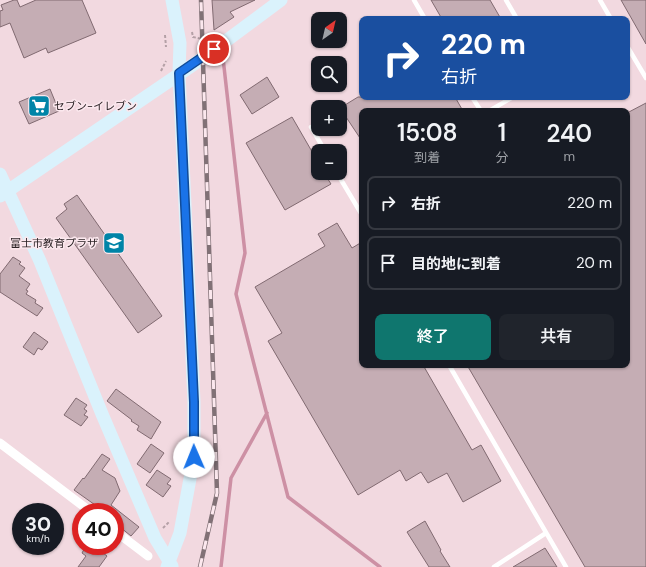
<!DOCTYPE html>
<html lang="ja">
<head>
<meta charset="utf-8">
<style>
	:root { --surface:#171b24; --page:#20242c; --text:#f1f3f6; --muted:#9ea1a6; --line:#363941; --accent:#0f766e }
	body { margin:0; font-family:"DM Sans","Noto Sans JP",sans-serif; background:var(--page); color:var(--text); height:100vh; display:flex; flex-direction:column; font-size:15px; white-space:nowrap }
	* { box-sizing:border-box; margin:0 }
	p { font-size:13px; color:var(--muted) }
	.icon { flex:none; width:22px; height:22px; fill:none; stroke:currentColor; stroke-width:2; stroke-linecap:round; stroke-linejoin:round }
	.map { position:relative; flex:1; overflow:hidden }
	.panel { position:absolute; left:359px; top:108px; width:271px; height:260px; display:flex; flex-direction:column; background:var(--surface); border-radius:8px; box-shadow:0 1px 3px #0004 }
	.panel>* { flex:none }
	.top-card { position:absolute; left:359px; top:16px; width:271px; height:84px; border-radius:8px; box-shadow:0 1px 3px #0004; background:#1a4fa0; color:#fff; overflow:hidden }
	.needle { width:26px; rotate:34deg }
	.buttons { position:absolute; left:311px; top:12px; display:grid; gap:8px }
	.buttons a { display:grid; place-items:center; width:36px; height:36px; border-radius:8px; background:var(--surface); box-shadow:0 1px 3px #0004; font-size:20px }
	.speed { position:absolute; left:12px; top:503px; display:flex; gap:8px; font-size:20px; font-weight:700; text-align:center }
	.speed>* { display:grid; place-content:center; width:52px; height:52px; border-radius:50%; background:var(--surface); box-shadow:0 1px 3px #0004; line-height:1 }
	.speed small { font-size:10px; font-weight:400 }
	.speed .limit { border:6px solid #d22; background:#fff; color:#111 }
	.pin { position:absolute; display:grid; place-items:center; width:34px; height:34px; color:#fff; margin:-17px; border:2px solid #fff; border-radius:50%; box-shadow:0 1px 4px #0007 }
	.me { position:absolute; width:44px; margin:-22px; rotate:359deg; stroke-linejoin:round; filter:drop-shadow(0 0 3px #0008) }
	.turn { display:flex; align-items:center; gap:14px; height:84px; padding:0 16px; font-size:18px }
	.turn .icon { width:52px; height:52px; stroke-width:2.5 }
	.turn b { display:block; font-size:28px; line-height:34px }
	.eta { display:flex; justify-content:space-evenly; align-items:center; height:68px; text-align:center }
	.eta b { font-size:24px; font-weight:600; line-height:28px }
	.cta { display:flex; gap:8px; margin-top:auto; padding:8px 16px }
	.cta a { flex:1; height:46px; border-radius:8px; background:var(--accent); color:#fff; font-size:16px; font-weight:600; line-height:46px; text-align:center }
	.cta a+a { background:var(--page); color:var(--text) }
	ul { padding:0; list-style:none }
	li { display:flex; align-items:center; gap:12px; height:54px; margin:0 8px 6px; padding:0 8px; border:2px solid var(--line); border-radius:8px }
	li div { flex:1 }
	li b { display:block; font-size:15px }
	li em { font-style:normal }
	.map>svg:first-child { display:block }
</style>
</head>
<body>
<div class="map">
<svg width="646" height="567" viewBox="0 0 646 567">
	<rect width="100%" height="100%" fill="#f2d9e0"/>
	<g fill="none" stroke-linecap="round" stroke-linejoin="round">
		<path stroke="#cd90a4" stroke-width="3.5" d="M 223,58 L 245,253 L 236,294 L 288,497 L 380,567
			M 221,567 L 231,478 L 267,413"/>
	</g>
	<path fill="#c5adb4" stroke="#816a71" d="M 14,0 L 17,0 L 20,7 L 36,0 L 82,0 L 96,33 L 48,53 L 46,48 L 24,58 L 10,23 L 0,27 L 0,11 L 3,10 L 1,5 Z
		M 212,0 L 255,0 L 230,12 L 234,17 L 214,30 Z
		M 431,0 L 490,0 L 501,19 L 442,19 Z
		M 621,0 L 646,0 L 646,44 Z
		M 267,77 L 279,97 L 252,114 L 240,95 Z
		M 50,89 L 59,111 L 29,124 L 19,102 Z
		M 358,97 L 455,97 L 463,111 L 362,111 L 362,141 L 340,108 Z
		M 646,103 L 646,567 L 585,567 L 467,365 L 627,365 L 627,113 Z
		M 292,117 L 318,162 L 318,173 L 324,173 L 331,184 L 285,210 L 246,143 Z
		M 77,195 L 162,316 L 138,333 L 56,218 L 67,209 L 64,204 Z
		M 337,223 L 352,248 L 362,242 L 362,365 L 423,365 L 472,450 L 481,445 L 501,481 L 463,502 L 447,473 L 428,483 L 421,472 L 406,481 L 400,470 L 358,495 L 268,341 L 282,333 L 255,287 L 325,246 L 318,234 Z
		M 13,257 L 21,262 L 19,264 L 25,268 L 19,276 L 30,284 L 26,290 L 28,291 L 26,294 L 36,300 L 35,303 L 43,308 L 37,316 L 0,292 L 0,274 Z
		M 34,332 L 48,342 L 42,350 L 38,348 L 34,355 L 23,347 Z
		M 116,389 L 161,422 L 151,439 L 137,430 L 139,426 L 131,421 L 132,420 L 107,401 Z
		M 76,398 L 87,405 L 84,409 L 87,411 L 84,415 L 88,417 L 81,426 L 64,415 Z
		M 151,444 L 164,453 L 150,473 L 137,464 Z
		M 102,454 L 110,459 L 102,470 L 115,478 L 120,491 L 111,505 L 139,527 L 131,536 L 115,523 L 115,512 L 105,512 L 74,490 L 83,478 L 84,479 Z
		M 157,470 L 171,479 L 167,484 L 171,486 L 163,497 L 146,485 Z
		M 425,521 L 441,550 L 440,551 L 450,567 L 429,567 L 407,532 Z
		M 86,546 L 94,546 L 107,556 L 99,567 L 78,567 L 86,556 L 82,553 Z
		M 545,548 L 557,567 L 513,567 Z"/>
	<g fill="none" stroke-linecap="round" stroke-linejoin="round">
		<path stroke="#b4a0a6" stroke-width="2" stroke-dasharray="3 2" stroke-linecap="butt" d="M 192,32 L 193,37 L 202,39 L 209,38
			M 165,35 L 166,47
			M 161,71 L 166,61
			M 163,528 L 169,522"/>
		<path stroke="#fff" stroke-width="4.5" d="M 414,0 L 425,19
			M 506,0 L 517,19
			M 600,0 L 611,19
			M 627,46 L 646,78
			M 472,97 L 481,111
			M 489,111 L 513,97
			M 311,127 L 325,151
			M 337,173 L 362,215
			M 449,365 L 566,567
			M 494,567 L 546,533"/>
		<path stroke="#fff" stroke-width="9" d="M 0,443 L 91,512
			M 115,531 L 148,556"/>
		<path stroke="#daf2fc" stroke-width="13" d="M 0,174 L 40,261 L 102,414 L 155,538 L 172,566
			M 0,196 L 203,58 L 281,0
			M 167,567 L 180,533 L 194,457 L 194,402 L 179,73 L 180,43 L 172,0"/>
		<g stroke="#817176" stroke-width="4.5">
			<path id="rail" d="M 200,567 L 217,493 L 201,0"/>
		</g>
		<use href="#rail" stroke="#fce8ee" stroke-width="3" stroke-dasharray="9" stroke-linecap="butt"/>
	</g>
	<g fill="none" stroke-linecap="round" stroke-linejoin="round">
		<g stroke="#114b97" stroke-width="10">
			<path id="route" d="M 194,457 L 194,402 L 179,73 L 214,49"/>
		</g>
		<use href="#route" stroke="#1a73e8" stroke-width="7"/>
	</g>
	<defs>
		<g id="supermarket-square" transform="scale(1.15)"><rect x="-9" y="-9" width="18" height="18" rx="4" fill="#0084a7" stroke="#fce8ee"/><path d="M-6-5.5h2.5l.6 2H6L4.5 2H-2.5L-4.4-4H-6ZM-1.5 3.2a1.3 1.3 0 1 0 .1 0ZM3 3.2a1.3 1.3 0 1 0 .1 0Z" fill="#fff"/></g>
		<g id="school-square" transform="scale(1.15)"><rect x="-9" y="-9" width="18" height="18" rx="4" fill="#0084a7" stroke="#fce8ee"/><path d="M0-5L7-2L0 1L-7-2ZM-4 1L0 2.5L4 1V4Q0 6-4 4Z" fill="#fff"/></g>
	</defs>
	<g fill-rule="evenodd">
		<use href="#supermarket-square" x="39" y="106"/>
		<use href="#school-square" x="114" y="243"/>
	</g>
	<g text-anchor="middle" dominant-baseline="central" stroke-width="3" stroke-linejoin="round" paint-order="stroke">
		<g font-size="11" fill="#2d2427" stroke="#fce8ee" text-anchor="start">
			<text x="54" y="106">セブン-イレブン</text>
			<text x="98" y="243" text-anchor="end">富士市教育プラザ</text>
		</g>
	</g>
</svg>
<div class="buttons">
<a><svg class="needle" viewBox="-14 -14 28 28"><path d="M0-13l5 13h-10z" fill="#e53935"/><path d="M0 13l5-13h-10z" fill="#9ea1a6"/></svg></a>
<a><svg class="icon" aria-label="search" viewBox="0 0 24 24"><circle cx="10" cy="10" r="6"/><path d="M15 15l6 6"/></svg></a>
<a>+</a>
<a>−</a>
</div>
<div class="speed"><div>30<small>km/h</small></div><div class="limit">40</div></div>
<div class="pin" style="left:214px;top:49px;background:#d93025"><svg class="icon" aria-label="arrive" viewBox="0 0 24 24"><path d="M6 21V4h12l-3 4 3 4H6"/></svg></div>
<svg class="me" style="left:194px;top:457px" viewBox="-20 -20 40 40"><circle r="19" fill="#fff"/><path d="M0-13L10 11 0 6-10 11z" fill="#1a73e8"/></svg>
<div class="top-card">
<div class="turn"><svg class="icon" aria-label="right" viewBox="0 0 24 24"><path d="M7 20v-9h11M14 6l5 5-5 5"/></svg><div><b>220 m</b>右折</div></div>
</div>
<section class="panel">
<div class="eta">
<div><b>15:08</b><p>到着</p></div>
<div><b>1</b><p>分</p></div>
<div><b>240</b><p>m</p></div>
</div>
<ul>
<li><svg class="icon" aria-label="right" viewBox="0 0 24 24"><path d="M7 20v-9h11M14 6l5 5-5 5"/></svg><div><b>右折</b></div><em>220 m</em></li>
<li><svg class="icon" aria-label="arrive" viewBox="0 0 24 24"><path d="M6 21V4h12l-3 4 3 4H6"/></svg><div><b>目的地に到着</b></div><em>20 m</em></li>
</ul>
<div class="cta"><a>終了</a><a>共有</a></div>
</section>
</div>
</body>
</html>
